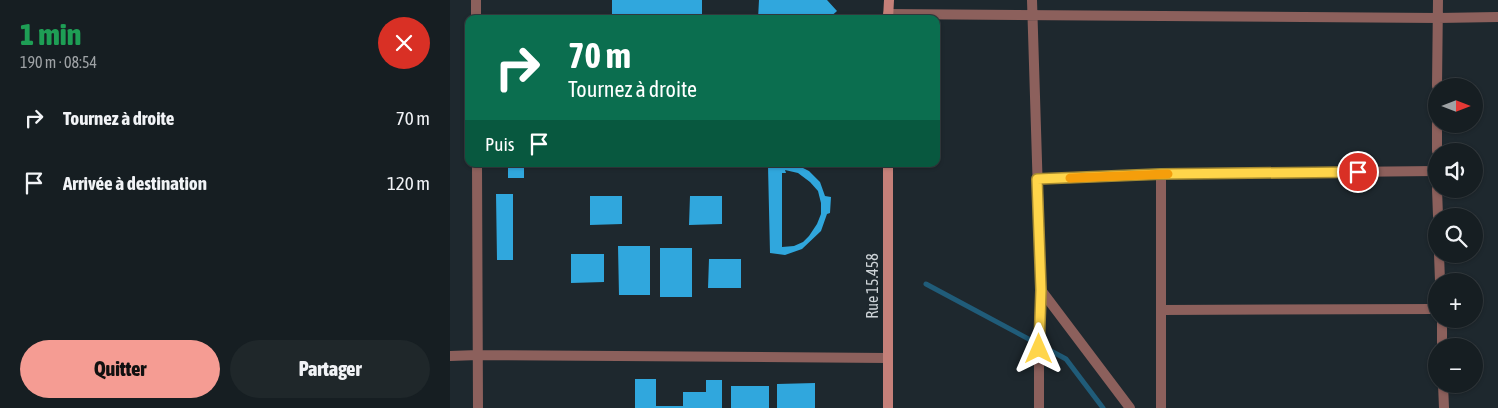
<!DOCTYPE html>
<html lang="fr">
<head>
<meta charset="utf-8">
<style>
	:root { --surface:#161e22; --page:#1f272a; --text:#f1f3f6; --muted:#9ea2a5; --line:#353c40; --accent:#f59c93 }
	body { margin:0; font-family:"Asap Condensed",sans-serif; background:var(--page); color:var(--text); height:100vh; display:flex; flex-direction:column; font-size:19px; white-space:nowrap }
	* { box-sizing:border-box; margin:0 }
	p { font-size:16px; color:var(--muted) }
	.icon { flex:none; width:28px; height:28px; fill:none; stroke:currentColor; stroke-width:2; stroke-linecap:round; stroke-linejoin:round }
	.map { position:relative; flex:1; overflow:hidden }
	.drawer { display:flex; flex-direction:column; background:var(--surface); width:450px }
	.drawer>* { flex:none }
	.top-card { position:absolute; left:15px; top:15px; width:475px; height:152px; border-radius:10px; box-shadow:0 1px 4px #0004,0 0 0 1px var(--line); background:#0b6e4f; color:#fff; overflow:hidden }
	.needle { width:32px; rotate:90deg }
	.fabs { position:absolute; left:978px; top:78px; display:grid; gap:10px }
	.fabs a { display:grid; place-items:center; width:55px; height:55px; border-radius:50%; background:var(--surface); box-shadow:0 1px 4px #0004,0 0 0 1px var(--line); font-size:25px }
	.pin { position:absolute; display:grid; place-items:center; width:42px; height:42px; color:#fff; margin:-21px; border:2px solid #fff; border-radius:50%; box-shadow:0 1px 5px #0007 }
	.me { position:absolute; width:55px; margin:-28px; rotate:0deg; stroke-linejoin:round; filter:drop-shadow(0 0 4px #0008) }
	.turn { display:flex; align-items:center; gap:18px; height:105px; padding:0 20px; font-size:22px }
	.turn .icon { width:65px; height:65px; stroke-width:2.5 }
	.turn b { display:block; font-size:35px; line-height:42px }
	.then { display:flex; align-items:center; height:48px; padding:0 20px; background:#0003; gap:10px; font-size:19px }
	.round { display:grid; place-items:center; flex:none; width:52px; height:52px; border-radius:26px; background:var(--page) }
	.overview { display:flex; align-items:center; justify-content:space-between; height:85px; padding:0 20px }
	h1 { font-size:30px; font-weight:800; line-height:38px; color:#1e9e55 }
	.cta { display:flex; gap:10px; margin-top:auto; padding:10px 20px }
	.cta a { flex:1; height:58px; border-radius:30px; background:var(--accent); color:#111; font-size:20px; font-weight:800; line-height:58px; text-align:center }
	.cta a+a { background:var(--page); color:var(--text) }
	ul { padding:0; list-style:none }
	li { display:flex; align-items:center; gap:15px; height:65px; padding:0 20px }
	li div { flex:1 }
	li b { display:block; font-size:19px }
	li em { font-style:normal }
	main { display:flex; flex:1; min-height:0 }
	.map>svg:first-child { display:block }
</style>
</head>
<body>
<main>
<section class="drawer">
<div class="overview"><div><h1>1 min</h1><p>190 m · 08:54</p></div><a class="round" style="background:#d93025;color:#fff"><svg class="icon" aria-label="close" viewBox="0 0 24 24"><path d="M6 6l12 12M18 6L6 18"/></svg></a></div>
<ul>
<li><svg class="icon" aria-label="right" viewBox="0 0 24 24"><path d="M7 20v-9h11M14 6l5 5-5 5"/></svg><div><b>Tournez à droite</b></div><em>70 m</em></li>
<li><svg class="icon" aria-label="arrive" viewBox="0 0 24 24"><path d="M6 21V4h12l-3 4 3 4H6"/></svg><div><b>Arrivée à destination</b></div><em>120 m</em></li>
</ul>
<div class="cta"><a>Quitter</a><a>Partager</a></div>
</section>
<div class="map">
<svg width="1048" height="408" viewBox="0 0 1048 408">
	<rect width="100%" height="100%" fill="#1e282e"/>
	<g fill="none" stroke-linecap="round" stroke-linejoin="round">
		<path stroke="#205c79" stroke-width="5" d="M 476,284 L 616,359 L 653,408"/>
	</g>
	<path fill="#30a7dd" fill-rule="evenodd" d="M 162,0 L 252,0 L 252,19 L 162,19 Z
		M 309,0 L 377,0 L 387,11 L 378,19 L 308,19 Z
		M 58,164 L 74,164 L 74,178 L 58,178 Z
		M 333,164 L 345,164 L 359,171 L 370,182 L 375,196 L 381,197 L 380,213 L 377,214 L 371,231 L 352,249 L 335,255 L 320,253 L 318,166 L 332,167 ZM 335,170 L 348,173 L 360,182 L 368,191 L 371,203 L 371,214 L 367,224 L 359,236 L 353,242 L 344,246 L 332,247 L 332,173 L 336,173 Z
		M 46,194 L 63,194 L 63,260 L 47,260 Z
		M 140,196 L 172,196 L 172,224 L 140,225 Z
		M 240,196 L 272,196 L 272,224 L 239,225 Z
		M 168,246 L 200,246 L 200,295 L 169,295 Z
		M 210,248 L 242,248 L 242,297 L 210,297 Z
		M 121,254 L 154,254 L 154,282 L 121,283 Z
		M 259,259 L 291,259 L 291,288 L 258,288 Z
		M 185,379 L 206,379 L 206,406 L 233,406 L 233,392 L 256,392 L 256,380 L 272,380 L 272,408 L 185,408 Z
		M 365,383 L 365,408 L 327,408 L 327,384 Z
		M 281,386 L 319,386 L 319,408 L 281,408 Z"/>
	<g fill="none" stroke-linecap="round" stroke-linejoin="round">
		<path stroke="#8c605c" stroke-width="10" d="M 26,0 L 26,19
			M 582,0 L 591,290 L 589,333 L 589,408
			M 438,14 L 988,18 L 1048,17
			M 987,86 L 988,0
			M 987,151 L 987,124
			M 27,164 L 28,408
			M 587,179 L 711,174 L 986,171
			M 987,189 L 988,216
			M 989,254 L 990,281
			M 591,290 L 680,408
			M 711,310 L 986,309
			M 992,319 L 992,346
			M 0,356 L 28,355 L 437,358
			M 993,384 L 994,408
			M 711,408 L 711,174"/>
		<path stroke="#c58079" stroke-width="10" d="M 438,19 L 439,0
			M 438,408 L 438,164"/>
	</g>
	<g fill="none" stroke-linecap="round" stroke-linejoin="round">
		<g stroke="#a68a30" stroke-width="12">
			<path id="route" d="M 589,349 L 591,290 L 587,179 L 711,174 L 908,172"/>
		</g>
		<use href="#route" stroke="#ffd54a" stroke-width="9"/>
		<path stroke="#f59e0b" stroke-width="9" d="M 620,178 L 718,174"/>
	</g>
	<g text-anchor="middle" dominant-baseline="central" stroke-width="5" stroke-linejoin="round" paint-order="stroke">
		<g font-size="16" fill="#cdd3d7" stroke="#1e282e">
			<text transform="translate(422 286) rotate(-90)">Rue 15.458</text>
		</g>
	</g>
</svg>
<div class="fabs">
<a><svg class="needle" viewBox="-14 -14 28 28"><path d="M0-13l5 13h-10z" fill="#e53935"/><path d="M0 13l5-13h-10z" fill="#9ea2a5"/></svg></a>
<a><svg class="icon" aria-label="sound" viewBox="0 0 24 24"><path d="M4 9h4l5-4v14l-5-4H4zM17 9q2 3 0 6"/></svg></a>
<a><svg class="icon" aria-label="search" viewBox="0 0 24 24"><circle cx="10" cy="10" r="6"/><path d="M15 15l6 6"/></svg></a>
<a>+</a>
<a>−</a>
</div>
<div class="pin" style="left:908px;top:172px;background:#d93025"><svg class="icon" aria-label="arrive" viewBox="0 0 24 24"><path d="M6 21V4h12l-3 4 3 4H6"/></svg></div>
<svg class="me" style="left:589px;top:349px" viewBox="-20 -20 40 40"><path d="M0-17L14 15 0 8-14 15z" fill="#ffd54a" stroke="#fff" stroke-width="4"/></svg>
<div class="top-card">
<div class="turn"><svg class="icon" aria-label="right" viewBox="0 0 24 24"><path d="M7 20v-9h11M14 6l5 5-5 5"/></svg><div><b>70 m</b>Tournez à droite</div></div>
<div class="then">Puis<svg class="icon" aria-label="arrive" viewBox="0 0 24 24"><path d="M6 21V4h12l-3 4 3 4H6"/></svg></div>
</div>
</div>
</main>
</body>
</html>
